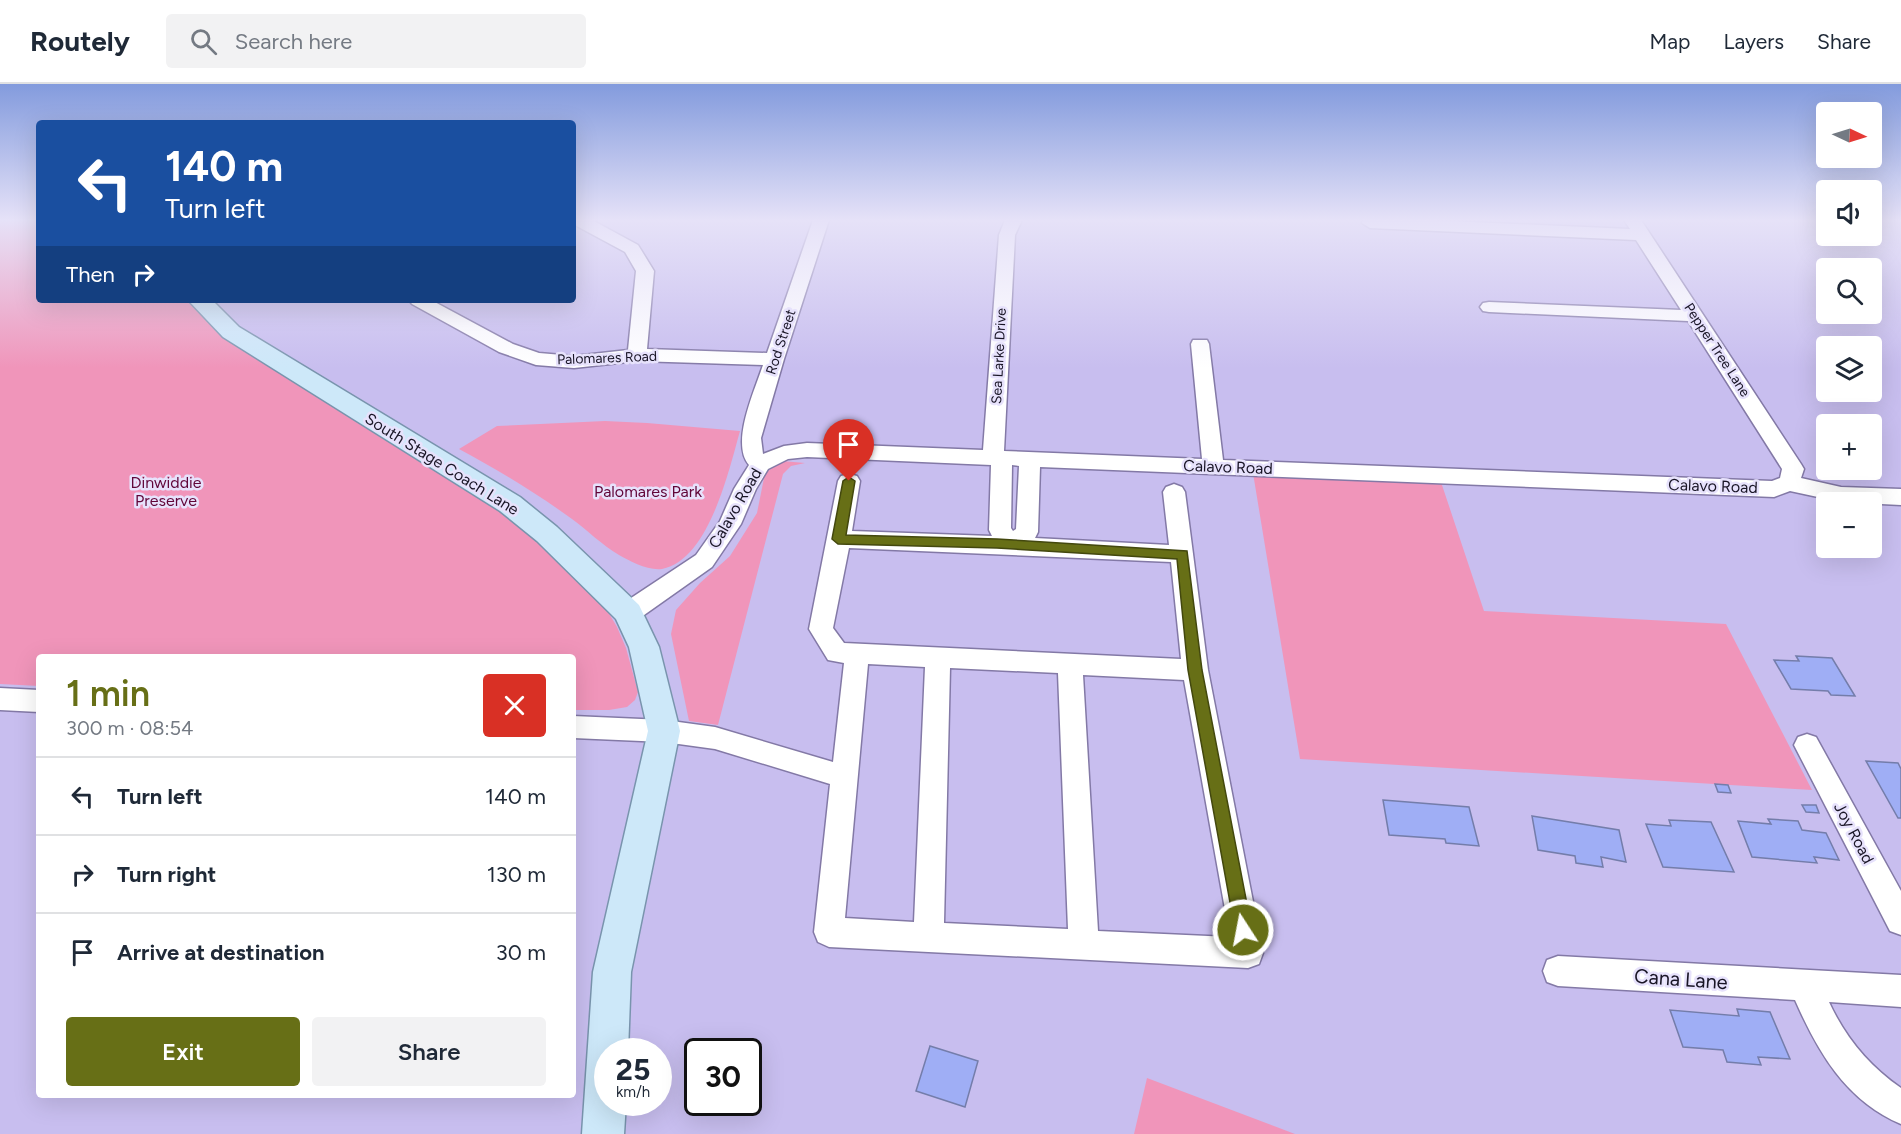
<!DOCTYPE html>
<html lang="en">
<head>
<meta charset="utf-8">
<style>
	:root { --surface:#fff; --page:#f2f2f3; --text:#1f2937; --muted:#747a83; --line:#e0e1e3; --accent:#676f16 }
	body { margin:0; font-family:Figtree,sans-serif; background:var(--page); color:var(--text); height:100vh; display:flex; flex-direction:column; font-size:22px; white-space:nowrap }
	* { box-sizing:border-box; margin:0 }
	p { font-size:20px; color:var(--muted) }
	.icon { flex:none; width:33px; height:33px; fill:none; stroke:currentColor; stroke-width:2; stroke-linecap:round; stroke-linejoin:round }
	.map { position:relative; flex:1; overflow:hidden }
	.panel { position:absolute; left:36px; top:570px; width:540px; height:444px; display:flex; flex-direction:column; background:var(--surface); border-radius:6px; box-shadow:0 6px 24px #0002 }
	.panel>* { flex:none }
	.top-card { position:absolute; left:36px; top:36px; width:540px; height:183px; border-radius:6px; box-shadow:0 6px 24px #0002; background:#1a4fa0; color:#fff; overflow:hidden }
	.needle { width:39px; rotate:94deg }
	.tools { position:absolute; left:1816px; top:18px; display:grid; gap:12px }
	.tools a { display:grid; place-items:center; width:66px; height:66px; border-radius:6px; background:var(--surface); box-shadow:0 6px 24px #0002; font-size:30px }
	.speed { position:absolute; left:594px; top:954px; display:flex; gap:12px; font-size:30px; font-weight:700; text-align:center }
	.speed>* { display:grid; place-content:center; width:78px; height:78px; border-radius:50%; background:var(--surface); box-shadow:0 6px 24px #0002; line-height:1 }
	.speed small { font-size:15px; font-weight:400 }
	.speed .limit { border:3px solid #111; border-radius:9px; background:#fff; color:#111 }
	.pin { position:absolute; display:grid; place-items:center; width:51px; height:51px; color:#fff; margin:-62px -26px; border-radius:50% 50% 50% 0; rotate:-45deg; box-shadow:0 0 6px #0007 }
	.pin .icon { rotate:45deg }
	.me { position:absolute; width:66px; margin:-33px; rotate:349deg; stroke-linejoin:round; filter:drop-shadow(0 0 4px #0008) }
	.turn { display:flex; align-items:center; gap:21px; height:126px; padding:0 30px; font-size:27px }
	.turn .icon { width:78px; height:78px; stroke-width:2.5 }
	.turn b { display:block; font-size:42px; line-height:51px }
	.then { display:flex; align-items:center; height:57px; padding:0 30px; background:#0003; gap:12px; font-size:22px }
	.round { display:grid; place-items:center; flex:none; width:63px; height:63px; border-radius:6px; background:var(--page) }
	.summary { display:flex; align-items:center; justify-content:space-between; height:102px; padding:0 30px }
	h1 { font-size:36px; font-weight:600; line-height:45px; color:var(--accent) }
	.action { display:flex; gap:12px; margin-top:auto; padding:12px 30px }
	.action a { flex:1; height:69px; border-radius:6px; background:var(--accent); color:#fff; font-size:24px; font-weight:600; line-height:69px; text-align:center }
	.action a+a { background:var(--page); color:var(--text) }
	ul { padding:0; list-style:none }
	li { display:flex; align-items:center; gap:18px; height:78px; padding:0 30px; border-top:2px solid var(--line) }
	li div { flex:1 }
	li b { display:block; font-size:22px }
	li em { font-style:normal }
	header { display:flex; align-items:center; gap:36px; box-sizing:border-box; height:84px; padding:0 30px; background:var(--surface); border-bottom:2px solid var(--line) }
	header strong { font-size:28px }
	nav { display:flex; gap:33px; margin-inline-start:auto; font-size:21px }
	.search { width:420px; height:54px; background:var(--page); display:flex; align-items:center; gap:15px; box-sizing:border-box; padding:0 21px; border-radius:6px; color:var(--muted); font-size:22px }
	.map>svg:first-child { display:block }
</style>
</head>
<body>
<header>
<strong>Routely</strong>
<div class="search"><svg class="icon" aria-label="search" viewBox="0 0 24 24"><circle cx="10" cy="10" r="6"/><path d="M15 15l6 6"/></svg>Search here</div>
<nav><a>Map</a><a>Layers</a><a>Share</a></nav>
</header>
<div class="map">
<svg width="1901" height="1050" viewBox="0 0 1901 1050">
	<rect width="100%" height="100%" fill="#c8beef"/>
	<path fill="#f095ba" d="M 0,137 L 39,137 L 39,216 L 196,216 L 487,412 L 594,504 L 617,543 L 626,564 L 638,608 L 635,616 L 627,623 L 609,626 L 573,626 L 573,573 L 39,573 L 39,602 L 0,600 Z
		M 605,337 L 647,339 L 740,347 C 729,386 709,476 662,485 C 648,487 630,477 619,471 C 602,461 587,446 572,435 C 536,409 498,386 459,365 L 497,342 Z
		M 782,377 L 805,379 L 791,382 L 783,390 L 718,641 L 689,637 L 671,550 L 676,526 L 700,499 L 730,472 L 757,429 L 765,389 Z
		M 1253,389 L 1441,398 L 1484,527 L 1726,540 L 1812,706 L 1300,675 Z
		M 1147,994 L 1295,1050 L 1134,1050 Z"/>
	<path fill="#9faef5" stroke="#747daa" stroke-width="1.5" d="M 1796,572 L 1832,574 L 1855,612 L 1831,611 L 1828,607 L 1791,605 L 1774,576 L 1799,577 Z
		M 1866,677 L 1898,679 L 1901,685 L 1901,734 L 1898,734 Z
		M 1715,700 L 1728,701 L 1731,709 L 1718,708 Z
		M 1383,716 L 1469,723 L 1479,762 L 1446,759 L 1445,755 L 1389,751 Z
		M 1802,721 L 1816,721 L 1819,729 L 1806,728 Z
		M 1532,732 L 1619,746 L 1626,778 L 1601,773 L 1603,783 L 1576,779 L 1575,772 L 1538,766 Z
		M 1768,735 L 1798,737 L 1802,746 L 1826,749 L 1839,776 L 1814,773 L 1817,779 L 1752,773 L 1738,737 L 1771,740 Z
		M 1669,736 L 1711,738 L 1734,788 L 1663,783 L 1646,740 L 1671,742 Z
		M 1737,925 L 1770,928 L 1790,975 L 1758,973 L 1761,981 L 1727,978 L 1723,966 L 1683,963 L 1670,926 L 1739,932 Z
		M 930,962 L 978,977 L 965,1023 L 916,1007 Z"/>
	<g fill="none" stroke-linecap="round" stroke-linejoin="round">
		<g stroke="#8379a6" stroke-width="3">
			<path id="minor" d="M 573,136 L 592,136 L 638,161 L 654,187 L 647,265 L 767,269 L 813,136 L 829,136 L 784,275 L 761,354 L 763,370 L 784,362 L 807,359 L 983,366 L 999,151 L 1005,136 L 1022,136 L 1015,151 L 1004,367 L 1202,375 L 1191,260 L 1193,256 L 1207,256 L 1209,260 L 1223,376 L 1772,397 L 1780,394 L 1782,385 L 1688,237 L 1489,228 L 1483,227 L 1480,223 L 1483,219 L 1489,218 L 1681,226 L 1636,156 L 1370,144 L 1362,139 L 1363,136 L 1427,136 L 1630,145 L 1624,136 L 1641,136 L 1801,380 L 1804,385 L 1801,394 L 1841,403 L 1901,405 L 1901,421 L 1841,418 L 1790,407 L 1774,413 L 1040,383 L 1038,448 L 1035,454 L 1169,461 L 1163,408 L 1166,403 L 1174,400 L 1182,403 L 1185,408 L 1208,586 L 1263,869 L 1259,880 L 1248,884 L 829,863 L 818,858 L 814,848 L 830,700 L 715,665 L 664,658 L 573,654 L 573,632 L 664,636 L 715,643 L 833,678 L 844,579 L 828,576 L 809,545 L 838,397 L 841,392 L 849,390 L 857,392 L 860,397 L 852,447 L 992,452 L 989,446 L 991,381 L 807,373 L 788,375 L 768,385 L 756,405 L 741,440 L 712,483 L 637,536 L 628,538 L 619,536 L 616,529 L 619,522 L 696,471 L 720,437 L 734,405 L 749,381 C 730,359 755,306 763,281 L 637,277 L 574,284 L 536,281 L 499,268 L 412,220 L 409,216 L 431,216 L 513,260 L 539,269 L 574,272 L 628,266 L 636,187 L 625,168 L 573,140 ZM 1012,381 L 1019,382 L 1016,445 L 1013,447 L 1011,444 ZM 849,464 L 1171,478 L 1181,575 L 844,559 L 833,544 ZM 868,580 L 925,583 L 914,838 L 845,834 ZM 950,584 L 1058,589 L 1068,845 L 944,839 ZM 1083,591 L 1184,596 L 1230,853 L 1098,847 Z
				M 0,604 L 39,606 L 39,628 L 0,626 Z
				M 1807,650 L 1816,653 L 1901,807 L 1901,851 L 1890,847 L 1794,661 L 1798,653 Z
				M 1558,872 L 1901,891 L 1901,923 L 1829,918 C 1845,953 1869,982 1901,1004 L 1901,1040 C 1846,1017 1818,968 1795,916 L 1558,902 L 1547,898 L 1543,887 L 1547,876 Z"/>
		</g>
		<g stroke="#7994ad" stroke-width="3">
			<path id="major" d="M 188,216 L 212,216 L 239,243 L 520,413 L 557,443 L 639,521 L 659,563 L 680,647 L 631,888 L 628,968 L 608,968 L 608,1018 L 626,1018 L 624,1050 L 582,1050 L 593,888 L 648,647 L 629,563 L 616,535 L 537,457 L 500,427 L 223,253 Z"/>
		</g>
		<use href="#minor" fill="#fff" fill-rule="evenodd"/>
		<use href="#major" fill="#cde8f9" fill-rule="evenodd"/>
	</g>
	<linearGradient id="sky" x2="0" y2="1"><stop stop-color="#839bdd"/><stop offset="0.48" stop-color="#e6e2f8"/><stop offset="1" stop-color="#e6e2f8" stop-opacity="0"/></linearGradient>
	<rect width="1901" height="284" fill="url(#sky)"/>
	<path fill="#676f16" stroke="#43480e" stroke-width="1.5" d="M 849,393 L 855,397 L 846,451 L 997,455 L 1187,467 L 1202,586 L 1252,846 L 1249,851 L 1243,854 L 1237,851 L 1235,846 L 1188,586 L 1177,475 L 997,464 L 838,460 L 832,455 L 843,397 Z"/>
	<g text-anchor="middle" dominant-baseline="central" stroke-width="5" stroke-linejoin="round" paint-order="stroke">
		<g font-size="14" fill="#191526" stroke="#e7e2fc">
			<text transform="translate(781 258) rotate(-72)">Rod Street</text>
			<text transform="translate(1717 266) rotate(57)">Pepper Tree Lane</text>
			<text transform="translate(999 272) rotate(-87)">Sea Larke Drive</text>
			<text transform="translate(607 274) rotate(-2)">Palomares Road</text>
		</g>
		<g font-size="16" fill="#191526" stroke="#e7e2fc">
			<text transform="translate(442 380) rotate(32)">South Stage Coach Lane</text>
			<text transform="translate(1228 383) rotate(2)">Calavo Road</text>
			<text transform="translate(1713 402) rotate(2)">Calavo Road</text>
			<text transform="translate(735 424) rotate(-60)">Calavo Road</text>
			<text transform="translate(1854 749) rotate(62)">Joy Road</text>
		</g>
		<g font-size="16" fill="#610538" stroke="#e7e2fc">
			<text x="166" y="398">Dinwiddie<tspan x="166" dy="18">Preserve</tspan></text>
			<text x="648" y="407">Palomares Park</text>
		</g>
		<g font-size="20" fill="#191526" stroke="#e7e2fc">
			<text transform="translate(1681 895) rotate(4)">Cana Lane</text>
		</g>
	</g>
</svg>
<div class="tools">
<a><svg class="needle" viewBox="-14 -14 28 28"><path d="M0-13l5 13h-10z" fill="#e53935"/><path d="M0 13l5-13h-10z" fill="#747a83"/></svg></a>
<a><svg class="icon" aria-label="sound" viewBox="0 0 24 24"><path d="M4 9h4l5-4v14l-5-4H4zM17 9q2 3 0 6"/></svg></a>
<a><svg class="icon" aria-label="search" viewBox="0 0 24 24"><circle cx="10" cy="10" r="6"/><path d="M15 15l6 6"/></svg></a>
<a><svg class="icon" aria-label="layers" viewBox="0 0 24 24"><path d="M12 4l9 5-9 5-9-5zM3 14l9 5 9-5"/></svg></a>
<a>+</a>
<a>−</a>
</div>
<div class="speed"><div>25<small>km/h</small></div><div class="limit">30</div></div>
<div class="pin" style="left:849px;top:397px;background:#d93025"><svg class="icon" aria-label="arrive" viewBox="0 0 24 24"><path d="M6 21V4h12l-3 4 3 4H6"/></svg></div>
<svg class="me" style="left:1243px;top:846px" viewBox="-20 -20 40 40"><circle r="17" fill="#676f16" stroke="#fff" stroke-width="3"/><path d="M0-11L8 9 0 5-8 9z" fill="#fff"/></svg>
<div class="top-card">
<div class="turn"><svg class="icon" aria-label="left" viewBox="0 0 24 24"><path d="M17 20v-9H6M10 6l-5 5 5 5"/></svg><div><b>140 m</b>Turn left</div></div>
<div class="then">Then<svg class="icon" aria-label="right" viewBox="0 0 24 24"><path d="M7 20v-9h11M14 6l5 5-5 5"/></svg></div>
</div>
<section class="panel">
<div class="summary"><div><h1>1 min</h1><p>300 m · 08:54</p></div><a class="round" style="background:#d93025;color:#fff"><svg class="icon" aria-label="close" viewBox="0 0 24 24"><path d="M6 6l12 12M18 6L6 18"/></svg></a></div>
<ul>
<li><svg class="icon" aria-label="left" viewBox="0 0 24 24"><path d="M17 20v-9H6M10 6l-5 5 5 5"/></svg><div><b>Turn left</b></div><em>140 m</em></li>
<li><svg class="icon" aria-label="right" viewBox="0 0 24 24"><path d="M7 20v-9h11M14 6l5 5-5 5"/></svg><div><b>Turn right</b></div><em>130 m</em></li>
<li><svg class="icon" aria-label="arrive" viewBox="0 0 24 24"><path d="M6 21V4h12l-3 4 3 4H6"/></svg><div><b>Arrive at destination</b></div><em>30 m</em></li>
</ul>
<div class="action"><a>Exit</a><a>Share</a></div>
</section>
</div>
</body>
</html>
